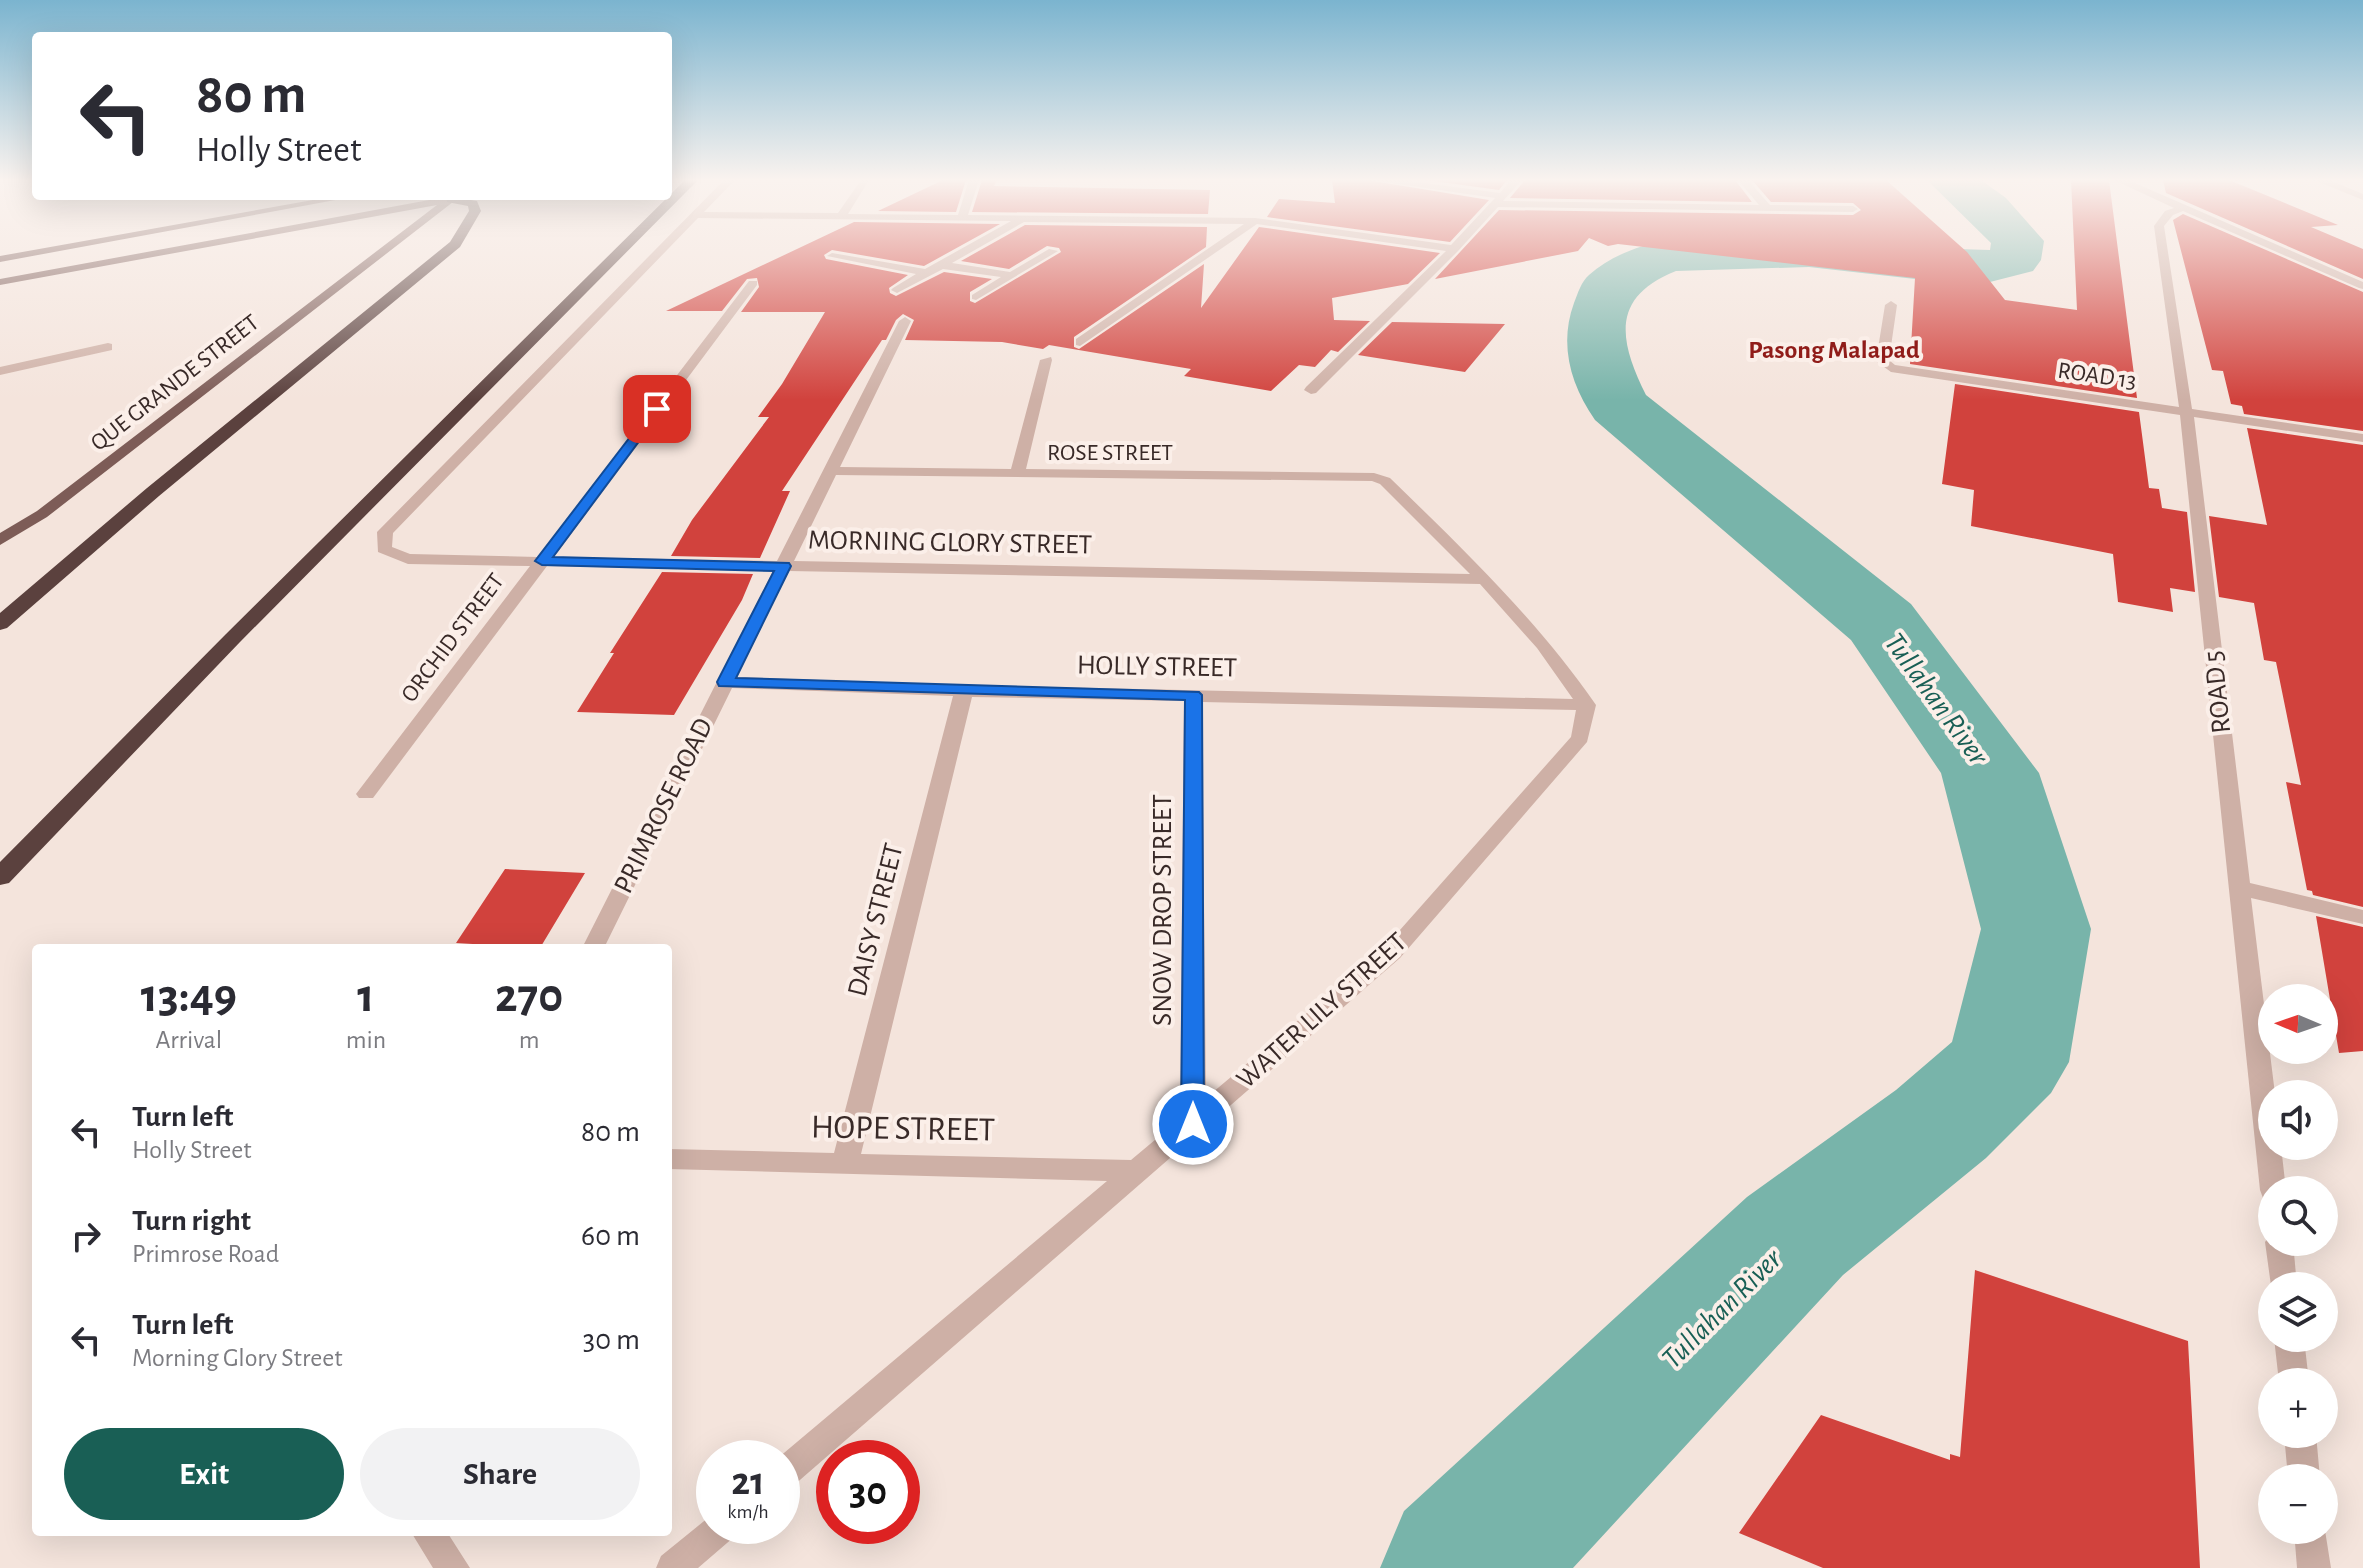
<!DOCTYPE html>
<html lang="en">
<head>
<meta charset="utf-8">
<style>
	:root { --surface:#fff; --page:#f2f2f3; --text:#2b2b33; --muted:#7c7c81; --accent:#195f55 }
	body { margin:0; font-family:"Alegreya Sans",sans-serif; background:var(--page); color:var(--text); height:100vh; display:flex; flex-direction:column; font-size:30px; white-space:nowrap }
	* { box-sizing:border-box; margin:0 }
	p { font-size:26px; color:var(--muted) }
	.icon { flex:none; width:44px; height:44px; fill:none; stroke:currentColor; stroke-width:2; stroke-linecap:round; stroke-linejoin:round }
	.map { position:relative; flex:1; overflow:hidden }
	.side { position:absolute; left:32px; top:944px; width:640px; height:592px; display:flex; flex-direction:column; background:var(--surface); border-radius:8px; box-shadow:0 8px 32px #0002 }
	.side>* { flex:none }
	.banner { position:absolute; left:32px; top:32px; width:640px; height:168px; border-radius:8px; box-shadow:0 8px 32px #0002; background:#fff; color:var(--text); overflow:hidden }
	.needle { width:52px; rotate:272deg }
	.tools { position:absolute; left:2258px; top:984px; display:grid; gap:16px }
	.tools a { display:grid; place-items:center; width:80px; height:80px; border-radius:50%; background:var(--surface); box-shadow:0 8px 32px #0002; font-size:40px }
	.speed { position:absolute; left:696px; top:1440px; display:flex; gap:16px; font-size:40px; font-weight:700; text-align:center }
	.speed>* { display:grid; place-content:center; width:104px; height:104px; border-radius:50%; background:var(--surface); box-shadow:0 8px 32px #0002; line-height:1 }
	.speed small { font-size:20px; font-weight:400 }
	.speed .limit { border:12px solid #d22; background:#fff; color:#111 }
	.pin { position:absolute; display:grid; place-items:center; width:68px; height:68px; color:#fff; margin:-34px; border-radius:16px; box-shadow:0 4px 12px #0006 }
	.me { position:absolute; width:88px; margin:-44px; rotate:0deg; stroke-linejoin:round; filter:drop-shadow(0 0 6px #0008) }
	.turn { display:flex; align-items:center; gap:28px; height:168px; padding:0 32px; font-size:36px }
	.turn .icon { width:104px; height:104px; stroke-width:2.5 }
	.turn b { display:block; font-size:56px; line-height:68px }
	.eta { display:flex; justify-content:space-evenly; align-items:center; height:136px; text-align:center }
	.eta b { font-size:48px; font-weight:700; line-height:56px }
	.primary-button { display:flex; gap:16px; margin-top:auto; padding:16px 32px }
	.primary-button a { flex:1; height:92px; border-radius:48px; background:var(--accent); color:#fff; font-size:32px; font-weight:700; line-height:92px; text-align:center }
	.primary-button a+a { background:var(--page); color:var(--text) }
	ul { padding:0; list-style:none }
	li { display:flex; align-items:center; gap:24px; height:104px; padding:0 32px }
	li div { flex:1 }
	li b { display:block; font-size:30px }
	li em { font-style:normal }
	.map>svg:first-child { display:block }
</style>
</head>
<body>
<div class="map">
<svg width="2363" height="1568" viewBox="0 0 2363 1568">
	<rect width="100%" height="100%" fill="#f4e4dc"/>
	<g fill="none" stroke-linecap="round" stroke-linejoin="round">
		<path fill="#78b4aa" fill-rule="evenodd" d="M 1927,180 L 1981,180 L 2006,198 L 2044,241 L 2041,260 L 2033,271 L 1986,283 L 1924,280 L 1809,267 L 1676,271 C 1610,297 1619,341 1646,395 L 1911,604 L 2039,773 L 2091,929 L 2069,1062 L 2051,1093 L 1986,1158 L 1843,1275 L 1573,1568 L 1380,1568 L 1404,1511 L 1747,1197 L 1896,1090 L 1952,1042 L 1981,929 L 1941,773 L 1851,640 L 1595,420 C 1570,384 1559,344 1574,303 C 1578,293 1581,282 1589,275 C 1611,255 1640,246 1668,239 L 1809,235 L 1924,248 L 1990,250 L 1991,243 Z"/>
	</g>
	<path fill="#d1423d" d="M 943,180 L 966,180 L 956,212 L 878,211 Z
		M 982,180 L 997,180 L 994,186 L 1210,190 L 1208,214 L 972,212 Z
		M 1332,180 L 1367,180 L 1489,200 L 1450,242 L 1267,217 L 1279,199 L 1335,203 Z
		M 1426,180 L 1507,180 L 1499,190 Z
		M 1525,180 L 1735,180 L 1752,202 L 1510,198 Z
		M 1752,180 L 1886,180 L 1967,252 L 2005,300 L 2077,310 L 2071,180 L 2109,180 L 2137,398 L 1910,364 L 1915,278 L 1618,244 L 1608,246 L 1589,238 L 1578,251 L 1435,279 L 1499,210 L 1853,215 L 1861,210 L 1853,203 L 1771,202 Z
		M 2163,180 L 2229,180 L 2338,225 L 2311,227 L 2363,249 L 2363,279 L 2166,193 Z
		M 2183,214 L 2363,292 L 2363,431 L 2244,414 L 2242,406 L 2231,404 L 2223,371 L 2212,370 L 2173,220 Z
		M 854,222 L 1000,224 L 924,266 L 832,250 L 824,255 L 826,259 L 908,275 L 889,288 L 890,293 L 896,296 L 944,272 L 992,279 L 970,292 L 970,301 L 975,303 L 1061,252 L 1059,248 L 1047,246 L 1009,269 L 961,261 L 1025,225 L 1207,227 L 1206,247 L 1074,337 L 1074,347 L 1079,349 L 1204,264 L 1201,308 L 1259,227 L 1440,253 L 1408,284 L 1332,298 L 1334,320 L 1370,321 L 1338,352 L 1331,350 L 1315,367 L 1299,365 L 1271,391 L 1184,376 L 1191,369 L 1049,345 L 1043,349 L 1002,342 L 905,340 L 914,320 L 903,314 L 896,320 L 886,340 L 882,340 L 782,491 L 790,491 L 760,558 L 671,556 L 692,520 L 769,417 L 758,417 L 782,384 L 825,312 L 741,312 L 759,287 L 757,278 L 747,279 L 722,311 L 666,311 Z
		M 1392,322 L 1505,324 L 1465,372 L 1358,355 Z
		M 1955,384 L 2139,412 L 2149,488 L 2159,489 L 2162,508 L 2187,512 L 2195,592 L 2170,588 L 2173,612 L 2118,602 L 2113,554 L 1971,526 L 1974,490 L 1942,484 Z
		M 2247,428 L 2363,445 L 2363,907 L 2313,895 L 2312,891 L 2307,890 L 2286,782 L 2301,785 L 2276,662 L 2264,660 L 2254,603 L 2219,597 L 2209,516 L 2267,525 Z
		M 662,572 L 753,574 L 742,600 L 674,715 L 577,712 L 614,653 L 610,653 Z
		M 505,869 L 585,873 L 540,948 L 456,943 Z
		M 2316,916 L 2363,927 L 2363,1051 L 2339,1053 Z
		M 1975,1270 L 2188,1341 L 2200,1568 L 1823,1568 L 1739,1533 L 1821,1415 L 1950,1460 L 1950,1454 L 1960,1457 Z"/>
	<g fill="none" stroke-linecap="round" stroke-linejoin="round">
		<path fill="#ceb0a6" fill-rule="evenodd" d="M 724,180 L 735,180 L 704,212 L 838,213 L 861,180 L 869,180 L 848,214 L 958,215 L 969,180 L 979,180 L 968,215 L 1255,218 L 1451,245 L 1495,198 L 1370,180 L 1401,180 L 1500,193 L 1511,180 L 1522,180 L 1503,201 L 1759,205 L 1738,180 L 1748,180 L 1770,205 L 1853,206 L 1858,209 L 1853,212 L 1498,207 L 1458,251 L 1316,393 L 1311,394 L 1304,390 L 1306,387 L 1446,251 L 1257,224 L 1080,346 L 1076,345 L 1076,339 L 1244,224 L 1024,222 L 952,263 L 1010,272 L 1049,249 L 1058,251 L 976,300 L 972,299 L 972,295 L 1001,277 L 943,269 L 897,293 L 891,290 L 893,288 L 916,274 L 827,256 L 832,253 L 925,269 L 1011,221 L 698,218 L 393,533 L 392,547 L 410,554 L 538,557 L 749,281 L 757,281 L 757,285 L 554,557 L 777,561 L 899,321 L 905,317 L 911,321 L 840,467 L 1011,469 L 1040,360 L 1051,357 L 1052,360 L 1026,469 L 1374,473 L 1390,478 C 1464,550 1537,620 1596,705 L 1587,742 L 1400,958 L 793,1486 L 782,1490 L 782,1458 L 778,1458 L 1107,1181 L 668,1169 L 668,1149 L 834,1153 L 953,696 L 732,688 L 604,948 L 582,948 L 773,571 L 547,566 L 373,798 L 359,798 L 356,794 L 530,566 L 408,564 L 378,552 L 377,532 ZM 836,475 L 1372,481 L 1380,484 L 1470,574 L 794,561 ZM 789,571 L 1480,584 L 1537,648 L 1573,699 L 964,685 L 737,677 ZM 972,697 L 1184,701 L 1180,1119 L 1131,1160 L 861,1154 ZM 1202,702 L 1576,710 L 1571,737 L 1384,948 L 1206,1098 Z
			M 2114,180 L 2128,180 L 2363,282 L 2363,289 L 2359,288 L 2183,211 L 2173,215 L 2164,226 L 2192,409 L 2363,434 L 2363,442 L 2194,417 L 2250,883 L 2363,910 L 2363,924 L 2251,898 L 2275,1094 L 2272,1094 L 2272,1146 L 2281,1146 L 2286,1190 L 2272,1190 L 2272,1200 L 2263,1198 L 2260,1190 L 2180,415 L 1891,372 L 1876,361 L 1885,305 L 1891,301 L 1897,305 L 1889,360 L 1895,365 L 2179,407 L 2154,226 L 2165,211 L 2174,208 Z
			M 2314,180 L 2329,180 L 2363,194 L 2363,200 Z
			M 108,343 L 112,344 L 112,350 L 0,375 L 0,367 Z
			M 2272,1233 L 2272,1242 L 2293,1242 L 2297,1286 L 2272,1286 L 2272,1293 L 2265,1242 Z
			M 2274,1338 L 2304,1338 L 2309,1382 L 2279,1382 Z
			M 2284,1434 L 2316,1434 L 2320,1478 L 2288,1478 Z
			M 714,1513 L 714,1526 L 738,1526 L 734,1537 L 698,1568 L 656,1568 L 661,1556 Z
			M 2324,1524 L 2331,1568 L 2297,1568 L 2294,1530 L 2324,1530 Z
			M 411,1532 L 447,1532 L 470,1568 L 433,1568 Z"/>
		<path fill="#7d5c57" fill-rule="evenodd" d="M 335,196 L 357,196 L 0,262 L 0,256 Z
			M 475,196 L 453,202 L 47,517 L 0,545 L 0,533 L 37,511 L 437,205 L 0,285 L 0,279 L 451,196 Z"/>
		<path fill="#5b413e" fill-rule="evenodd" d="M 685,180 L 698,180 L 240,642 L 9,883 L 0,885 L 0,862 L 226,634 Z
			M 447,196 L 477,201 L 481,211 L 460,247 L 159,496 L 7,628 L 0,630 L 0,613 L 147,488 L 450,242 L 469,211 L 468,206 L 447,202 Z"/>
	</g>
	<linearGradient id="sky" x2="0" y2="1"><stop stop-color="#7bb4cf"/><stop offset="0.45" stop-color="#faf3ef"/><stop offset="1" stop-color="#faf3ef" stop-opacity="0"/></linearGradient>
	<rect width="2363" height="400" fill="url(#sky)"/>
	<path fill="#1a73e8" stroke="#114b97" stroke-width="2" d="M 657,405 L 663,409 L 553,557 L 789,563 L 791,566 L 736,678 L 1199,692 L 1202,695 L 1204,1124 L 1201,1130 L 1193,1133 L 1184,1130 L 1181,1124 L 1185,700 L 719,686 L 717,682 L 774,571 L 542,565 L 535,561 L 653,407 Z"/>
	<g text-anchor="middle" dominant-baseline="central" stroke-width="8" stroke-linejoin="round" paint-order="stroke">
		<g font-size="24" fill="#392a28" stroke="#fbefe9">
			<text transform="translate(2097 376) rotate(8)">ROAD 13</text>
			<text transform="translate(175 383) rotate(-38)">QUE GRANDE STREET</text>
			<text x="1110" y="453">ROSE STREET</text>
			<text transform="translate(453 638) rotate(-53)">ORCHID STREET</text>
		</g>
		<g font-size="26" font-weight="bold" fill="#901c19" stroke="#fbefe9">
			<text x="1834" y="350">Pasong Malapad</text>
		</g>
		<g font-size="28" fill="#392a28" stroke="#fbefe9">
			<text transform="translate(950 543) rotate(1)">MORNING GLORY STREET</text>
			<text transform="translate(1157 667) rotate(1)">HOLLY STREET</text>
			<text transform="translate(2218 692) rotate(-96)">ROAD 5</text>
			<text transform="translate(664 806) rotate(-64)">PRIMROSE ROAD</text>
			<text transform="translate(1163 910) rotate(-90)">SNOW DROP STREET</text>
			<text transform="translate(876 920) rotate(-76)">DAISY STREET</text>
			<text transform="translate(1322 1011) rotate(-42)">WATER LILY STREET</text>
		</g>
		<g font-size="30" font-style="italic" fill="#195f55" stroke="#fbefe9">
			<text transform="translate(1936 699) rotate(54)">Tullahan River</text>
			<text transform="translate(1722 1309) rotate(-45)">Tullahan River</text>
		</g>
		<g font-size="34" fill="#392a28" stroke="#fbefe9">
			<text transform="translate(903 1129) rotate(1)">HOPE STREET</text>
		</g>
	</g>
</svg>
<div class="tools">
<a><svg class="needle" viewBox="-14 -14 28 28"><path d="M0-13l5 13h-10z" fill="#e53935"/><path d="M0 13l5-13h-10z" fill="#7c7c81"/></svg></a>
<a><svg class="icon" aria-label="sound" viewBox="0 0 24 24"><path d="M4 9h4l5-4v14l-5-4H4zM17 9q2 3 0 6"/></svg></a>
<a><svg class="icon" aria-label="search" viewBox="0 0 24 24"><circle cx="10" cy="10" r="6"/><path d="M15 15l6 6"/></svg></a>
<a><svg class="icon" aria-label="layers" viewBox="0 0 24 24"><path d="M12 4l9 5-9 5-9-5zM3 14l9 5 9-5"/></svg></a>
<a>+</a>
<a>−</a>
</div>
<div class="speed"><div>21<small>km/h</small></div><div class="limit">30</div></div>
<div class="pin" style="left:657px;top:409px;background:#d93025"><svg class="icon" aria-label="arrive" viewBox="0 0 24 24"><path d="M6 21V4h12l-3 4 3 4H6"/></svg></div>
<svg class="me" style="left:1193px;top:1124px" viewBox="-20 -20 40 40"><circle r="17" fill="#1a73e8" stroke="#fff" stroke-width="3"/><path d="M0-11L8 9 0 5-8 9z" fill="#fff"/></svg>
<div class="banner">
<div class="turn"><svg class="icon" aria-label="left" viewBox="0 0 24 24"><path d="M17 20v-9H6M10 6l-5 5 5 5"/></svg><div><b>80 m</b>Holly Street</div></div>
</div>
<section class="side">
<div class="eta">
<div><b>13:49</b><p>Arrival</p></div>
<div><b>1</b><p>min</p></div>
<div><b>270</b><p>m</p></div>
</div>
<ul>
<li><svg class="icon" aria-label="left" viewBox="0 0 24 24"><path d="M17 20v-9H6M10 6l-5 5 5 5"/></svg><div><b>Turn left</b><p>Holly Street</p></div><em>80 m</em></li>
<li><svg class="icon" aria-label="right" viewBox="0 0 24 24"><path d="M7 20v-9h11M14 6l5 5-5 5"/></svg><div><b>Turn right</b><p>Primrose Road</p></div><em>60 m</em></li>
<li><svg class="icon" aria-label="left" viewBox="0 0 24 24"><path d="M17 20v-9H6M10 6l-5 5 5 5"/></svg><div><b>Turn left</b><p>Morning Glory Street</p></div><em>30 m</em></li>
</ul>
<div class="primary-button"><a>Exit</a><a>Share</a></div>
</section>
</div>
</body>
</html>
